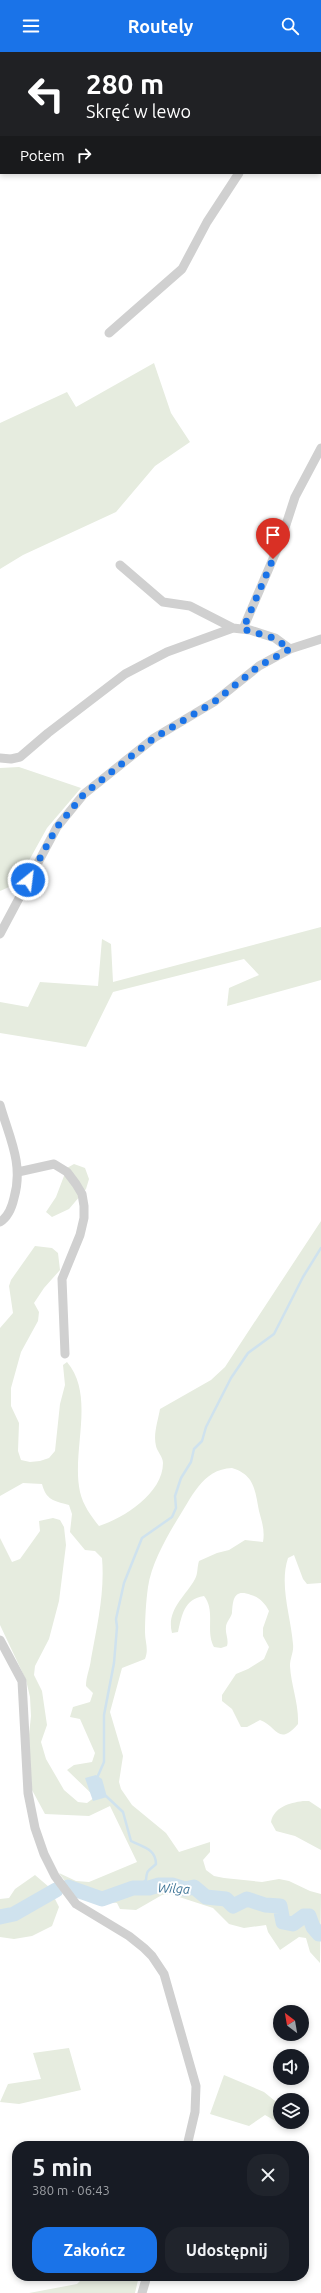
<!DOCTYPE html>
<html lang="pl">
<head>
<meta charset="utf-8">
<style>
	:root { --surface:#171b24; --page:#20242c; --text:#f1f3f6; --muted:#9ea1a6; --accent:#1a73e8 }
	body { margin:0; font-family:Ubuntu,sans-serif; background:var(--page); color:var(--text); height:100vh; display:flex; flex-direction:column; font-size:15px; white-space:nowrap }
	* { box-sizing:border-box; margin:0 }
	p { font-size:13px; color:var(--muted) }
	.icon { flex:none; width:22px; height:22px; fill:none; stroke:currentColor; stroke-width:2; stroke-linecap:round; stroke-linejoin:round }
	.map { position:relative; flex:1; overflow:hidden }
	.sheet { position:absolute; left:12px; top:2089px; width:297px; height:140px; display:flex; flex-direction:column; background:var(--surface); border-radius:16px; box-shadow:0 2px 6px #0003 }
	.sheet>* { flex:none }
	.hud { position:absolute; left:0px; top:0px; width:321px; height:122px; box-shadow:0 2px 6px #0003; background:#202124; color:#fff; overflow:hidden }
	.needle { width:26px; rotate:329deg }
	.controls { position:absolute; left:273px; top:1953px; display:grid; gap:8px }
	.controls a { display:grid; place-items:center; width:36px; height:36px; border-radius:50%; background:var(--surface); box-shadow:0 2px 6px #0003; font-size:20px }
	.pin { position:absolute; display:grid; place-items:center; width:34px; height:34px; color:#fff; margin:-41px -17px; border-radius:50% 50% 50% 0; rotate:-45deg; box-shadow:0 0 4px #0007 }
	.pin .icon { rotate:45deg }
	.me { position:absolute; width:44px; margin:-22px; rotate:29deg; stroke-linejoin:round; filter:drop-shadow(0 0 3px #0008) }
	.turn { display:flex; align-items:center; gap:14px; height:84px; padding:0 20px; font-size:18px }
	.turn .icon { width:52px; height:52px; stroke-width:2.5 }
	.turn b { display:block; font-size:28px; line-height:34px }
	.then { display:flex; align-items:center; height:38px; padding:0 20px; background:#0003; gap:8px; font-size:15px }
	.round { display:grid; place-items:center; flex:none; width:42px; height:42px; border-radius:16px; background:var(--page) }
	.overview { display:flex; align-items:center; justify-content:space-between; height:68px; padding:0 20px }
	h1 { font-size:24px; font-weight:700; line-height:30px }
	.button { display:flex; gap:8px; margin-top:auto; padding:8px 20px }
	.button a { flex:1; height:46px; border-radius:16px; background:var(--accent); color:#fff; font-size:16px; font-weight:700; line-height:46px; text-align:center }
	.button a+a { background:var(--page); color:var(--text) }
	header { display:flex; justify-content:space-between; align-items:center; height:52px; padding:0 20px; background:var(--accent); color:#fff; font-size:18px; font-weight:700 }
	.map>svg:first-child { display:block }
</style>
</head>
<body>
<header><svg class="icon" aria-label="menu" viewBox="0 0 24 24"><path d="M4 6h16M4 12h16M4 18h16"/></svg>Routely<svg class="icon" aria-label="search" viewBox="0 0 24 24"><circle cx="10" cy="10" r="6"/><path d="M15 15l6 6"/></svg></header>
<div class="map">
<svg width="321" height="2241" viewBox="0 0 321 2241">
	<rect width="100%" height="100%" fill="#fff"/>
	<path fill="#e6ecdf" d="M 154,311 L 171,361 L 190,390 L 155,414 L 116,460 L 23,503 L 0,517 L 0,371 L 67,340 L 76,355 Z
		M 19,715 L 81,736 L 47,776 L 16,832 L 0,839 L 0,716 Z
		M 321,875 L 321,928 L 227,954 L 229,936 L 259,923 L 244,907 L 113,940 L 86,995 L 0,981 L 0,950 L 28,955 L 40,930 L 98,934 L 102,887 L 111,892 L 113,930 Z
		M 74,1112 L 85,1116 L 89,1127 L 86,1137 L 69,1157 L 52,1165 L 46,1160 L 56,1145 L 67,1116 Z
		M 321,1169 L 321,1531 L 307,1532 L 303,1527 L 294,1503 L 288,1506 C 279,1533 291,1565 293,1592 C 294,1600 290,1606 290,1614 C 291,1633 299,1652 298,1672 C 278,1695 277,1674 260,1668 L 247,1675 L 241,1675 L 232,1657 L 222,1649 L 222,1643 L 236,1622 L 248,1617 L 264,1607 L 269,1595 L 263,1584 L 263,1576 L 269,1559 C 265,1551 259,1545 251,1543 C 233,1536 233,1549 232,1561 C 231,1566 226,1570 226,1575 C 225,1582 229,1587 227,1594 L 221,1596 L 214,1595 C 205,1579 216,1559 204,1544 C 184,1547 182,1563 178,1580 L 172,1581 C 166,1558 185,1545 195,1527 C 198,1522 197,1515 199,1509 L 217,1501 L 229,1498 L 245,1488 L 263,1490 C 265,1479 262,1470 259,1459 C 255,1439 255,1423 232,1416 C 202,1417 191,1447 177,1468 C 166,1486 151,1513 148,1535 C 146,1549 145,1566 145,1580 C 145,1590 149,1597 145,1607 L 122,1616 L 110,1660 L 123,1704 L 119,1730 L 121,1737 L 132,1753 L 166,1781 L 179,1800 L 210,1790 L 210,1800 L 203,1808 L 206,1818 L 214,1824 L 224,1826 L 262,1830 L 279,1827 L 289,1829 L 310,1839 L 321,1842 L 320,1911 L 310,1900 L 306,1886 L 299,1885 L 280,1898 L 268,1880 L 266,1873 L 244,1876 L 229,1872 L 213,1856 L 170,1842 L 162,1843 L 136,1858 L 120,1857 L 117,1851 C 111,1850 107,1852 102,1852 C 83,1851 69,1835 59,1821 L 76,1829 L 89,1830 L 137,1810 L 110,1754 L 89,1764 L 45,1762 L 32,1738 L 28,1692 L 31,1664 L 30,1645 L 26,1628 L 0,1573 L 0,1486 L 12,1510 L 20,1507 L 40,1479 L 39,1469 L 53,1466 L 60,1468 L 64,1475 L 66,1493 L 59,1549 L 49,1587 L 35,1614 L 34,1623 L 42,1639 L 47,1673 L 41,1690 L 46,1707 L 64,1738 L 78,1750 L 87,1751 L 95,1745 L 67,1718 L 74,1713 L 92,1710 L 95,1701 L 80,1667 L 70,1665 L 73,1655 L 90,1650 L 93,1641 L 86,1634 C 86,1624 90,1617 91,1607 C 97,1574 105,1540 102,1506 L 95,1499 L 85,1498 L 70,1480 L 72,1462 L 69,1453 C 54,1449 46,1448 42,1432 L 23,1431 L 0,1444 L 0,1276 L 13,1261 L 9,1234 L 11,1228 L 35,1194 L 52,1196 L 58,1201 L 60,1218 L 44,1236 L 34,1251 L 39,1260 L 38,1269 L 21,1300 L 11,1336 L 11,1354 L 19,1371 L 18,1399 L 21,1408 L 30,1410 L 40,1409 L 49,1406 L 55,1399 L 60,1352 L 65,1333 L 63,1313 L 67,1310 C 96,1344 71,1399 80,1440 C 83,1453 91,1464 99,1474 C 124,1466 163,1441 163,1411 C 163,1405 157,1399 156,1394 C 153,1382 158,1369 160,1357 L 211,1328 L 225,1315 Z
		M 303,1749 L 309,1749 L 321,1757 L 321,1798 L 295,1784 L 276,1779 L 271,1770 C 274,1755 289,1751 303,1749 Z
		M 35,1823 L 49,1835 L 59,1855 L 52,1874 L 32,1884 L 14,1887 L 0,1885 L 0,1847 L 9,1846 L 15,1837 Z
		M 69,1996 L 81,2038 L 19,2052 L 0,2050 L 8,2032 L 41,2027 L 33,2001 Z
		M 224,2023 L 264,2040 L 280,2053 L 280,2070 L 289,2070 L 284,2074 L 265,2063 L 249,2074 L 210,2062 Z
		M 85,2224 L 139,2224 L 135,2241 L 29,2241 L 77,2232 Z"/>
	<path fill="#cfe2ee" d="M 96,1723 L 102,1727 L 107,1745 L 93,1749 L 85,1726 Z"/>
	<g fill="none" stroke-linecap="round" stroke-linejoin="round">
		<path stroke="#cfe2ee" stroke-width="2.5" d="M 97,1726 L 104,1710 L 104,1663 L 114,1611 L 117,1575 L 116,1567 L 124,1531 L 142,1486 L 172,1465 L 176,1456 L 175,1444 L 181,1426 L 191,1410 L 194,1397 L 202,1389 L 206,1375 L 231,1326 L 248,1301 L 274,1282 L 303,1225 L 321,1196
			M 106,1744 L 123,1760 L 131,1789 C 143,1795 156,1797 156,1812 C 149,1819 147,1816 146,1828 L 138,1836"/>
		<path stroke="#cfe2ee" stroke-width="15" d="M 68,1835 L 102,1847 L 133,1836 L 149,1836 L 159,1833 L 172,1833 L 185,1837 L 194,1835 L 206,1845 L 226,1847 L 233,1854 L 247,1847 L 265,1853 L 280,1854 L 283,1870 L 293,1872 L 304,1864 L 309,1864 L 313,1875 L 319,1882 L 321,1882
			M 0,1865 L 14,1862 L 56,1838"/>
		<path stroke="#d0d0d0" stroke-width="9" d="M 320,70 L 321,70
			M 109,281 L 182,217 L 207,170 L 239,121
			M 120,513 L 163,550 L 190,554 L 233,576
			M 243,577 L 281,488 L 295,445 L 321,396
			M 0,706 L 11,707 L 20,705 L 48,681 L 125,622 L 167,600 L 233,576 L 250,578 L 275,586 L 290,597
			M 0,882 L 57,775 L 84,742 L 154,686 L 214,650 L 259,614 L 290,597 L 321,587
			M 0,1053 C 9,1085 24,1112 14,1146 C 12,1155 8,1165 0,1170
			M 18,1120 L 54,1112 L 67,1120 L 76,1132 L 82,1142 L 84,1154 L 84,1166 L 80,1183 L 62,1227 L 65,1302
			M 0,1588 L 22,1629 L 28,1741 L 35,1776 L 44,1802 L 55,1824 L 76,1852 L 129,1884 L 144,1896 L 152,1904 L 164,1922 L 196,2034 L 195,2060 L 187,2094
			M 142,2241 L 147,2224"/>
	</g>
	<g fill="none" stroke-linecap="round" stroke-linejoin="round">
		<path stroke="#1a73e8" stroke-width="7" stroke-dasharray="0 12.6" d="M 28,828 L 57,775 L 84,742 L 154,686 L 214,650 L 259,614 L 290,597 L 274,586 L 243,577 L 273,507"/>
	</g>
	<g text-anchor="middle" dominant-baseline="central" stroke-width="4" stroke-linejoin="round" paint-order="stroke">
		<g font-size="13" font-style="italic" fill="#3f7597" stroke="#fff">
			<text transform="translate(174 1836) rotate(3)">Wilga</text>
		</g>
	</g>
</svg>
<div class="controls">
<a><svg class="needle" viewBox="-14 -14 28 28"><path d="M0-13l5 13h-10z" fill="#e53935"/><path d="M0 13l5-13h-10z" fill="#9ea1a6"/></svg></a>
<a><svg class="icon" aria-label="sound" viewBox="0 0 24 24"><path d="M4 9h4l5-4v14l-5-4H4zM17 9q2 3 0 6"/></svg></a>
<a><svg class="icon" aria-label="layers" viewBox="0 0 24 24"><path d="M12 4l9 5-9 5-9-5zM3 14l9 5 9-5"/></svg></a>
</div>
<div class="pin" style="left:273px;top:507px;background:#d93025"><svg class="icon" aria-label="arrive" viewBox="0 0 24 24"><path d="M6 21V4h12l-3 4 3 4H6"/></svg></div>
<svg class="me" style="left:28px;top:828px" viewBox="-20 -20 40 40"><circle r="17" fill="#1a73e8" stroke="#fff" stroke-width="3"/><path d="M0-11L8 9 0 5-8 9z" fill="#fff"/></svg>
<div class="hud">
<div class="turn"><svg class="icon" aria-label="left" viewBox="0 0 24 24"><path d="M17 20v-9H6M10 6l-5 5 5 5"/></svg><div><b>280 m</b>Skręć w lewo</div></div>
<div class="then">Potem<svg class="icon" aria-label="right" viewBox="0 0 24 24"><path d="M7 20v-9h11M14 6l5 5-5 5"/></svg></div>
</div>
<section class="sheet">
<div class="overview"><div><h1>5 min</h1><p>380 m · 06:43</p></div><a class="round"><svg class="icon" aria-label="close" viewBox="0 0 24 24"><path d="M6 6l12 12M18 6L6 18"/></svg></a></div>
<div class="button"><a>Zakończ</a><a>Udostępnij</a></div>
</section>
</div>
</body>
</html>
